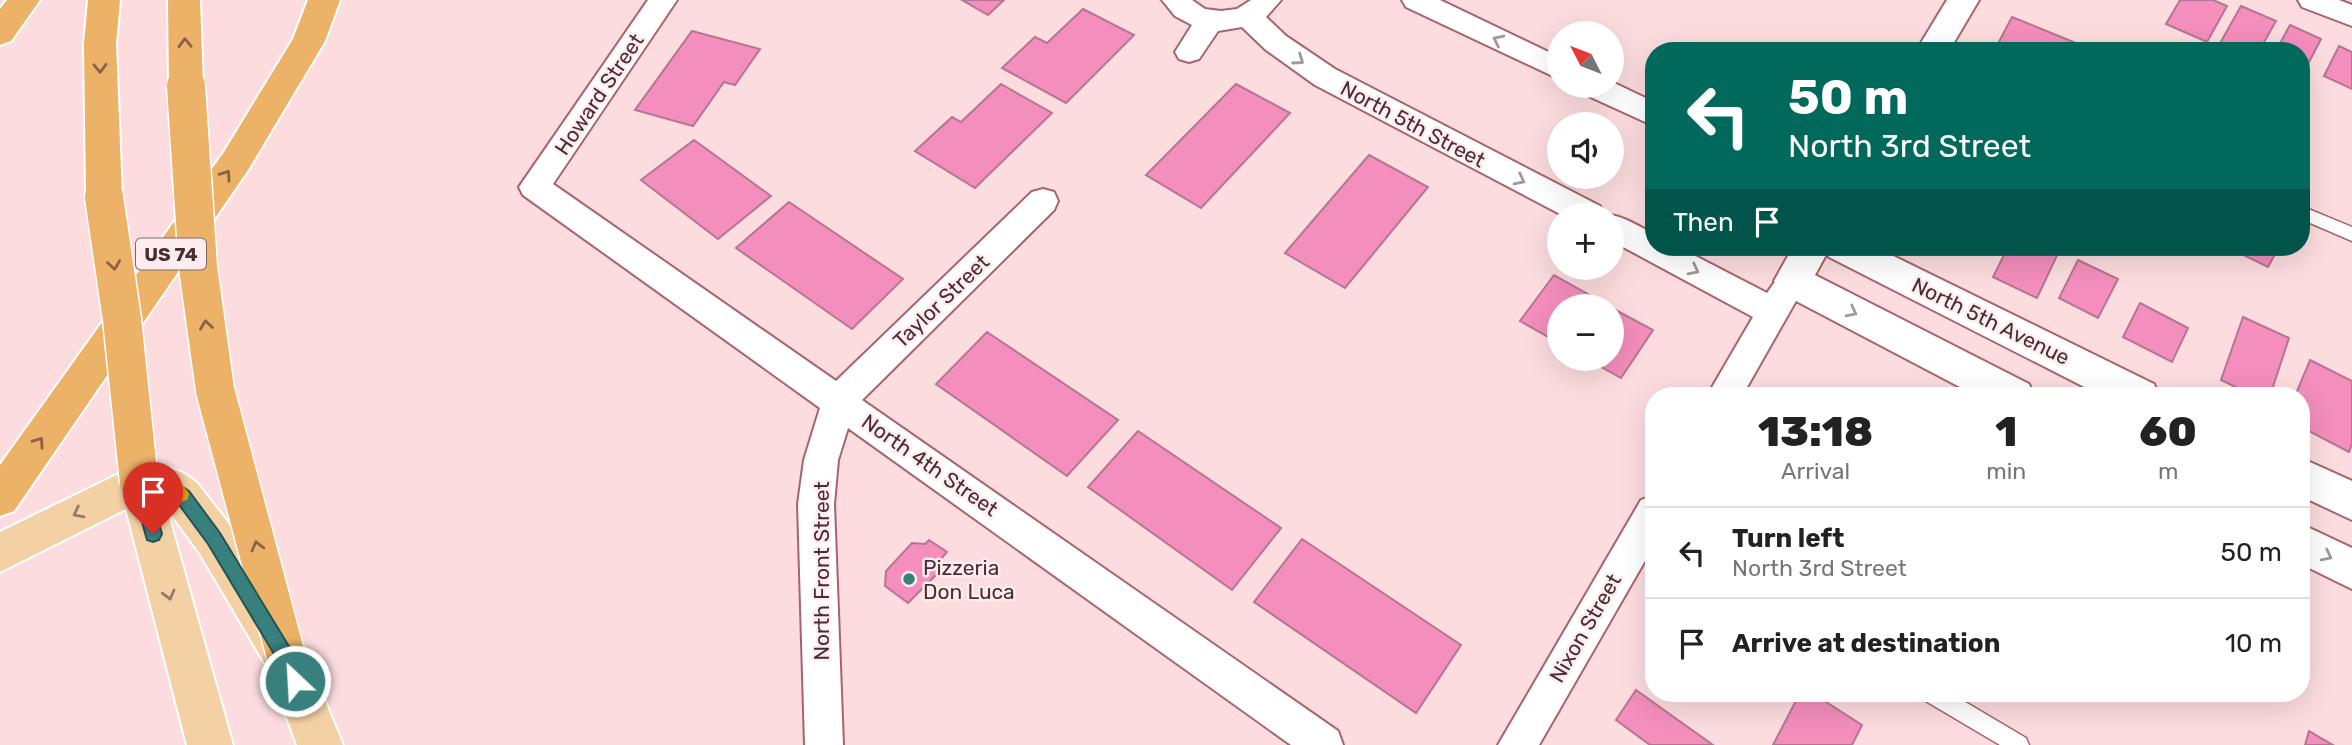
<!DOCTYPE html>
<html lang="en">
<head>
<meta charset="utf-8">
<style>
	:root { --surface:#fff; --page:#f6f6f6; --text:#222; --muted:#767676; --line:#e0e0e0 }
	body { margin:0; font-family:Rubik,sans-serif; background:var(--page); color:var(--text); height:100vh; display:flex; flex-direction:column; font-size:26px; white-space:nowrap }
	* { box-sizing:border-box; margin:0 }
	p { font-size:23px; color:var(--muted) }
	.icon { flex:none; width:38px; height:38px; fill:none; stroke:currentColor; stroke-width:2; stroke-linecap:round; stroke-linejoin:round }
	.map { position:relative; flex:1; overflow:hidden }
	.side { position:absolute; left:1645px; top:387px; width:665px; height:315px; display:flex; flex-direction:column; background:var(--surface); border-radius:28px; box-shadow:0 7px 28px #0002 }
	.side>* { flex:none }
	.guide { position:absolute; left:1645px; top:42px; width:665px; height:214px; border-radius:28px; box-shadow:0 7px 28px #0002; background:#00695c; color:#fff; overflow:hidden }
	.needle { width:46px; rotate:312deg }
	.fabs { position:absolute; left:1547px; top:21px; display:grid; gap:14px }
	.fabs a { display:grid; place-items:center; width:77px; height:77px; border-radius:50%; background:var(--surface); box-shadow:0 7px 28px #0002; font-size:35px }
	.pin { position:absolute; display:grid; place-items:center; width:60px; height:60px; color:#fff; margin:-72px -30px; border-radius:50% 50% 50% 0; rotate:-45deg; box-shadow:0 0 7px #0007 }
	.pin .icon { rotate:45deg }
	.me { position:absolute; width:77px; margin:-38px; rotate:335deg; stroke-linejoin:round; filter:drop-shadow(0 0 5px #0008) }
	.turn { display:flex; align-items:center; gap:24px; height:147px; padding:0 28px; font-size:32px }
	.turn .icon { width:91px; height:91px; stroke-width:2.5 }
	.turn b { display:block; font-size:49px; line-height:60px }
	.then { display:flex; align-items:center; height:66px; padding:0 28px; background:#0003; gap:14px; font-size:26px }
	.eta { display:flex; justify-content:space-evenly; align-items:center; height:119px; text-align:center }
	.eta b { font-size:42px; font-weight:800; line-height:49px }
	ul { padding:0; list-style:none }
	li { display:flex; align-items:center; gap:21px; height:91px; padding:0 28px; border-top:2px solid var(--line) }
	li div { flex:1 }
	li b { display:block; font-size:26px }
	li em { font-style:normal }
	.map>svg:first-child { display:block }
</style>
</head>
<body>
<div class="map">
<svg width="2352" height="745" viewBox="0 0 2352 745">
	<rect width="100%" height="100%" fill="#fcdcde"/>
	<path fill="#f48ebc" stroke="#b67591" stroke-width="2" d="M 962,0 L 1004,0 L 988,15 Z
		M 2180,0 L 2213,0 L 2227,6 L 2207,42 L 2166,24 Z
		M 2241,6 L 2276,21 L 2259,51 L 2231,51 L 2219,45 Z
		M 1083,9 L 1134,35 L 1066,103 L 1002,68 L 1035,37 L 1047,43 Z
		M 2012,17 L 2076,43 L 2072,51 L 1994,51 Z
		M 2290,25 L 2321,39 L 2305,70 L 2301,68 L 2301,51 L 2276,51 Z
		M 692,31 L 760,49 L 735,85 L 724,82 L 693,126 L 635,110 Z
		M 2339,46 L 2352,52 L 2352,89 L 2324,76 Z
		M 1001,84 L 1052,113 L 975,188 L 915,151 L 952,117 L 961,122 Z
		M 1236,84 L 1290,113 L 1201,208 L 1146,175 Z
		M 694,140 L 771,196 L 718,239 L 641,180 Z
		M 1369,155 L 1428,187 L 1345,288 L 1285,253 Z
		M 789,202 L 903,279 L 852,329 L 736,248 Z
		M 2008,247 L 2061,247 L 2037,298 L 1993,277 Z
		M 2227,247 L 2279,247 L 2268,267 Z
		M 2078,260 L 2118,279 L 2098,318 L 2059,298 Z
		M 1554,275 L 1609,306 L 1559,306 L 1559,343 L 1520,321 Z
		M 2140,303 L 2188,328 L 2172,362 L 2123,337 Z
		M 1612,308 L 1653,330 L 1621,378 L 1587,359 L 1612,359 Z
		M 2243,317 L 2289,338 L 2270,396 L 2254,396 L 2221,380 Z
		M 987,332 L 1118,420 L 1067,476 L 936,384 Z
		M 2310,360 L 2352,381 L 2352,443 L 2349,452 L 2301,427 L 2301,396 L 2295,396 Z
		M 1138,431 L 1281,528 L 1232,590 L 1088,487 Z
		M 1302,539 L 1461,645 L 1416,713 L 1254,602 Z
		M 929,540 L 947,552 L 934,567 L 939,572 L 908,603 L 885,586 L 886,571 L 912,543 L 925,544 Z
		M 1636,690 L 1713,745 L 1650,745 L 1616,720 Z
		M 1800,693 L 1812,693 L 1862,725 L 1852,745 L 1773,745 Z
		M 2309,731 L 2333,745 L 2305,745 Z"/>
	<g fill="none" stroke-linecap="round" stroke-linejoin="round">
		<g stroke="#a8646d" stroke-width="3">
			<path id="service" d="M 2301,206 L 2352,227 L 2352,241 L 2301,219 Z
				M 1921,693 L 1950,693 L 2026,738 L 2029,745 L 2000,745 L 1924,700 Z"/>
		</g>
		<g stroke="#a8646d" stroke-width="4">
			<path id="minor" d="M 648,0 L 677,0 L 553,184 L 836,381 L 1032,192 L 1043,189 L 1054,192 L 1058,201 L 1054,210 L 862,400 L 1338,731 L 1343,745 L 1291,745 L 848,428 L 838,460 L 834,504 L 843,745 L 805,745 L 798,504 L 804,460 L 820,408 L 523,195 L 519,187 Z
				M 1162,0 L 1192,0 L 1205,9 L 1221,11 L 1237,9 L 1251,0 L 1281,0 L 1266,17 L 1286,36 L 1335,69 L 1600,206 L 1604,215 L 1562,215 L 1315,85 L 1266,50 L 1242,27 L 1218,31 L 1199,59 L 1189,62 L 1179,59 L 1175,52 L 1192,25 L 1175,16 Z
				M 1402,0 L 1440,0 L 1559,57 L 1559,79 L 1406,7 Z
				M 2298,0 L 2339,0 L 2352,5 L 2352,26 L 2302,7 Z
				M 1612,82 L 1654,102 L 1654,126 L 1584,94 L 1580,86 L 1612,86 Z
				M 1610,215 C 1625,217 1640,227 1654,234 L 1654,247 L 1678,247 L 1767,293 L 1774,283 L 1785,279 L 1796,283 L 1801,292 L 1742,396 L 1707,396 L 1753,317 L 1612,241 Z
				M 1654,495 L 1654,545 L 1539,745 L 1498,745 L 1641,500 Z"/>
		</g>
		<g stroke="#a8646d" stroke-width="4">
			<path id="tertiary" d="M 1947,0 L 1979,0 L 1949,51 L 1916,51 Z
				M 1793,247 L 1875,247 L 2154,384 L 2159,396 L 2102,396 L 1829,257 L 1827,253 L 1815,275 L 2029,384 L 2034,396 L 1977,396 L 1779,292 L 1774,281 Z
				M 2301,458 L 2352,481 L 2352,520 L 2301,496 Z
				M 2301,524 L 2352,548 L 2352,589 L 2301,564 Z"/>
		</g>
		<g stroke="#fff" stroke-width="4">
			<path id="primary" d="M 139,464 L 169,468 L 183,473 L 197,483 L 229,524 L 302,645 L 343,745 L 297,745 L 270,672 L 199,552 L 166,507 L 233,745 L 187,745 L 126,509 L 0,572 L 0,532 Z"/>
		</g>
		<g stroke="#fff" stroke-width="4">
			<path id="motorway" d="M 7,0 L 40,0 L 11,41 L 0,45 L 0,9 Z
				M 88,0 L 120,0 L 116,44 L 122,197 L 117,207 L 104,211 L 91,207 L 86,197 L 84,44 Z
				M 168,0 L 200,0 L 203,86 L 198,95 L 186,98 L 174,95 L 169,86 Z
				M 308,0 L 340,0 L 325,41 L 248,170 L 14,511 L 0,516 L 0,465 L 224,152 L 293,39 Z"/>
		</g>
		<use href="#service" fill="#fff" fill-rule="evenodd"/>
		<use href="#minor" fill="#fff" fill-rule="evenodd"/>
		<use href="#tertiary" fill="#fff" fill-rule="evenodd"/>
		<use href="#primary" fill="#f4d1a4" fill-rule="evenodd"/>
		<use href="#motorway" fill="#ecb267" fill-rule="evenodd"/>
		<g stroke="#fff" stroke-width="41" stroke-linecap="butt">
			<path id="motorway-bridge" d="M 186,86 L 198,267 L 215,390 L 287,660
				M 104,197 L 122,319 L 139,482"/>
		</g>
		<use href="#motorway-bridge" stroke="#ecb267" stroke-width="38"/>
	</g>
	<defs><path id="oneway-chevron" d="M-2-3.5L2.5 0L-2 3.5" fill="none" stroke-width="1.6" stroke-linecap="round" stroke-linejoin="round" transform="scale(1.75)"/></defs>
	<g stroke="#a59698">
		<use href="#oneway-chevron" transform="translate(1498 40) rotate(-154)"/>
		<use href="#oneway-chevron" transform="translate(1299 60) rotate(35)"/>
		<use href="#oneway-chevron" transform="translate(1520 180) rotate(27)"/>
		<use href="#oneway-chevron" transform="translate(1694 270) rotate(27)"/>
		<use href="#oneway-chevron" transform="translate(1852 312) rotate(27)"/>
		<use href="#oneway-chevron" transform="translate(2327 556) rotate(27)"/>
	</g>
	<g stroke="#8b6247">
		<use href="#oneway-chevron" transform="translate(185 43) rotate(-91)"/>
		<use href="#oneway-chevron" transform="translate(100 68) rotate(88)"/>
		<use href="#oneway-chevron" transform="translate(226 175) rotate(-55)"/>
		<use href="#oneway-chevron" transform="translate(114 265) rotate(82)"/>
		<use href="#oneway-chevron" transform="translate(206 325) rotate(-98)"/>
		<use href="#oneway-chevron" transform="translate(39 442) rotate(-55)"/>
		<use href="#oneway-chevron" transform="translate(257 546) rotate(-105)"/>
	</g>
	<g stroke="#977765">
		<use href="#oneway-chevron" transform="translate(78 513) rotate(153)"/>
		<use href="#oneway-chevron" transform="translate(169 595) rotate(75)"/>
	</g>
	<path fill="#38807e" stroke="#245352" stroke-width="2" d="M 139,474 L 169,479 L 189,491 L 220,533 L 293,653 L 304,681 L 302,687 L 295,690 L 289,687 L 280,664 L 208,544 L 177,502 L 166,493 L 150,491 L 162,534 L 159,540 L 153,542 L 147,540 L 131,482 L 133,476 Z"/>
	<path fill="#f59e0b" d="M 139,474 C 157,477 180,476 189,494 L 187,500 L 181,502 L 166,493 L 150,491 L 152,500 L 150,506 L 144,508 L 138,506 L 131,482 L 133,476 Z"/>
	<circle fill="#38807e" stroke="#feedef" stroke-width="2.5" cx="909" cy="579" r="7"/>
	<g text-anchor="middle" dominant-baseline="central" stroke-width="5" stroke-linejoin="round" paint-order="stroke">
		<rect fill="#feedef" stroke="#81676a" stroke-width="2" x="136" y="238.5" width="70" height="31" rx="5"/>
		<g font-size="19" font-weight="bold" fill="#4b2d31">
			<text x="171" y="254">US 74</text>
		</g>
		<g font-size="21" fill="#4b2d31" stroke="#feedef">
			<text transform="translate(599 94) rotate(-56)">Howard Street</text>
			<text transform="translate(1413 124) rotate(28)">North 5th Street</text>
			<text transform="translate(941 301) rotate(-44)">Taylor Street</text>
			<text transform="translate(1991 321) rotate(26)">North 5th Avenue</text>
			<text transform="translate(930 465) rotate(35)">North 4th Street</text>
			<text transform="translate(821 571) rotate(-90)">North Front Street</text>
			<text transform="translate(1585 628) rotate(-60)">Nixon Street</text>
		</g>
		<g font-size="21" fill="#4b2d31" stroke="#feedef" text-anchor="start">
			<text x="923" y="567">Pizzeria<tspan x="923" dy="24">Don Luca</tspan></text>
		</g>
	</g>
</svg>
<div class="fabs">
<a><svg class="needle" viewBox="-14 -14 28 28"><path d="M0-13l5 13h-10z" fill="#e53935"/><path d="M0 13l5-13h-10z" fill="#767676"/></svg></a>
<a><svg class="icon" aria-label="sound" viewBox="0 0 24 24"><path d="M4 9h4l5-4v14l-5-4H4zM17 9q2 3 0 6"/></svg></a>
<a>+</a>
<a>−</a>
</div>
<div class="pin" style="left:153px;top:534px;background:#d93025"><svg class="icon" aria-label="arrive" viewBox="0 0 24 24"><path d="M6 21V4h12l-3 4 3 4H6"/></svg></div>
<svg class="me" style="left:295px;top:681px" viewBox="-20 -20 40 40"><circle r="17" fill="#38807e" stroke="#fff" stroke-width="3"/><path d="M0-11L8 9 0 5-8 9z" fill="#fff"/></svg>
<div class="guide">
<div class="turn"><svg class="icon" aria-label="left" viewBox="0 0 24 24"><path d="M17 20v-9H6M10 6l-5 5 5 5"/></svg><div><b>50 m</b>North 3rd Street</div></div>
<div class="then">Then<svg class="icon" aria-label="arrive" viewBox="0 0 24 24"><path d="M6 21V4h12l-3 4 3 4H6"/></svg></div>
</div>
<section class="side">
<div class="eta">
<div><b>13:18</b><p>Arrival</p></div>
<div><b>1</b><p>min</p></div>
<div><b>60</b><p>m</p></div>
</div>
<ul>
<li><svg class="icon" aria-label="left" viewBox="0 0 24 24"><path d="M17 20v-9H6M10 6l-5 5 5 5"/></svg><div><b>Turn left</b><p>North 3rd Street</p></div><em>50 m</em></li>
<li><svg class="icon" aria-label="arrive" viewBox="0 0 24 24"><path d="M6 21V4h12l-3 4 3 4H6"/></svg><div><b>Arrive at destination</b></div><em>10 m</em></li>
</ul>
</section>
</div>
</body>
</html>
